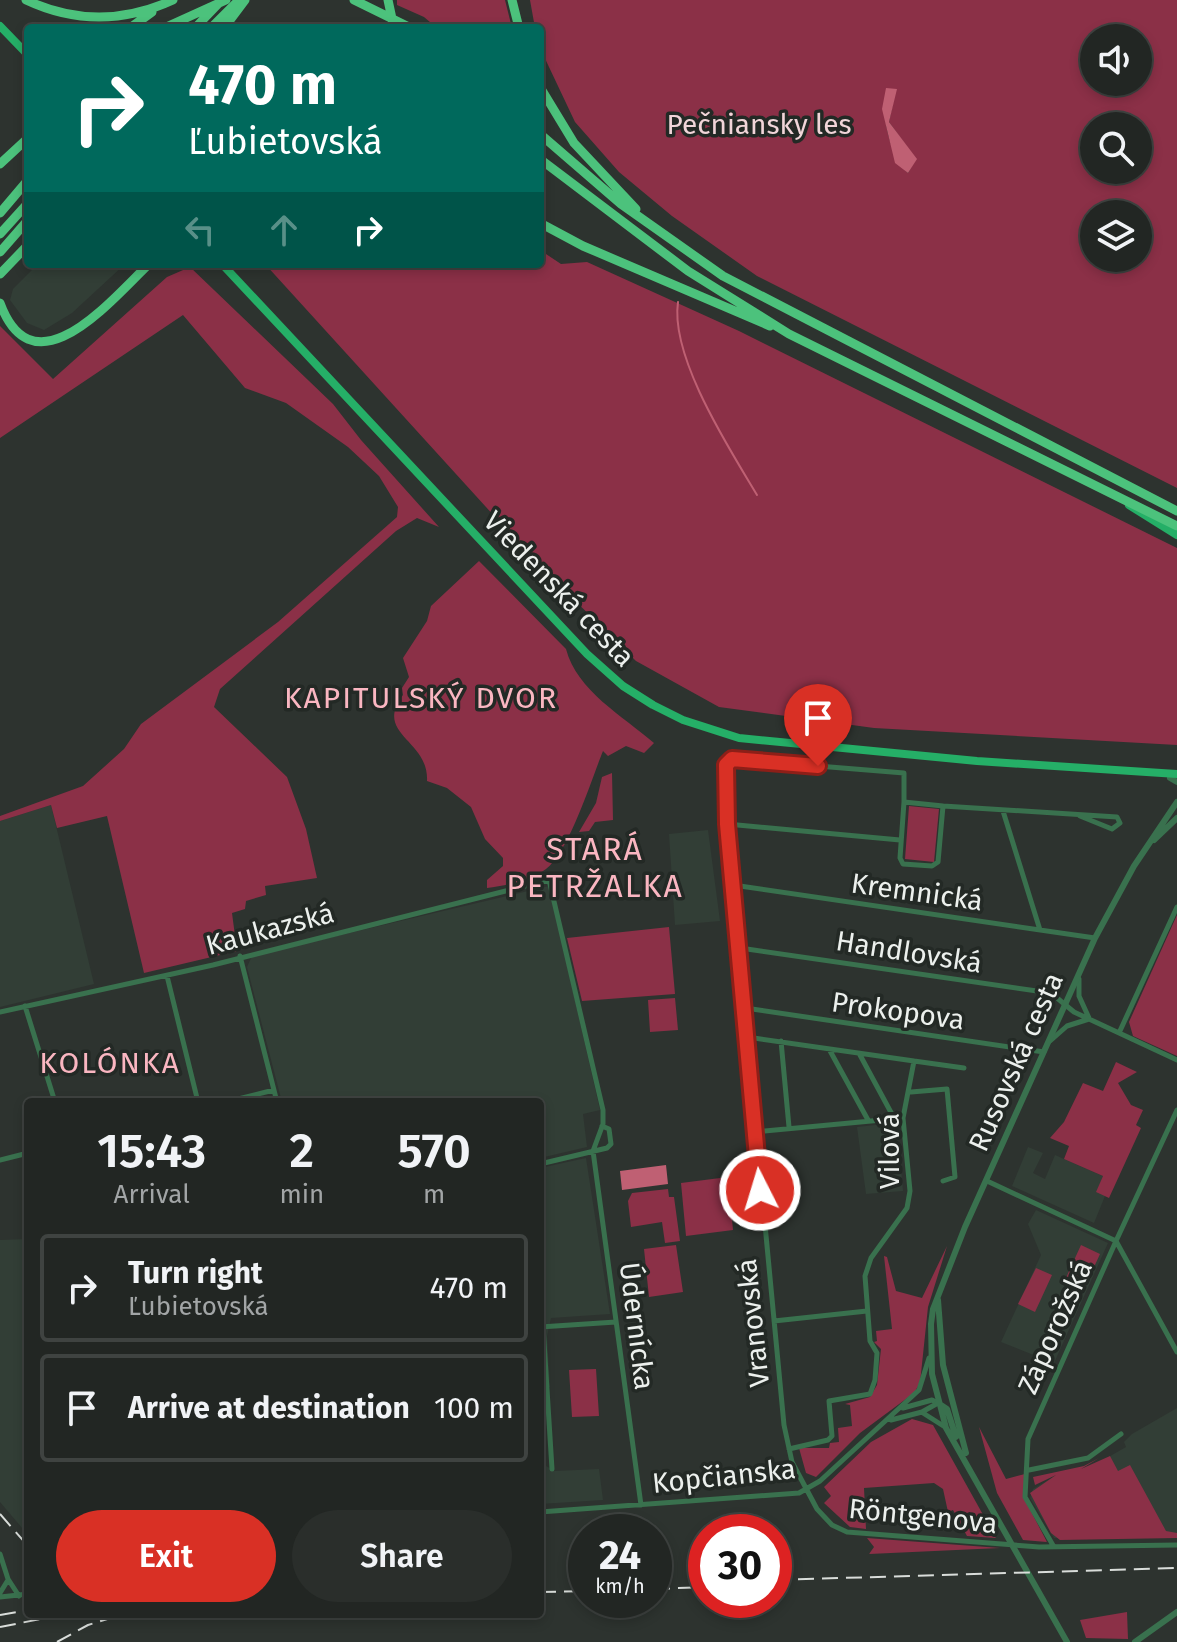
<!DOCTYPE html>
<html lang="en">
<head>
<meta charset="utf-8">
<style>
	:root { --surface:#222623; --page:#2a2e2b; --text:#f1f3f6; --muted:#a2a5a6; --line:#3f4341; --accent:#d93025 }
	body { margin:0; font-family:"Fira Sans",sans-serif; background:var(--page); color:var(--text); height:100vh; display:flex; flex-direction:column; font-size:30px; white-space:nowrap }
	* { box-sizing:border-box; margin:0 }
	p { font-size:26px; color:var(--muted) }
	.icon { flex:none; width:44px; height:44px; fill:none; stroke:currentColor; stroke-width:2; stroke-linecap:round; stroke-linejoin:round }
	.map { position:relative; flex:1; overflow:hidden }
	.panel { position:absolute; left:24px; top:1098px; width:520px; height:520px; display:flex; flex-direction:column; background:var(--surface); border-radius:8px; box-shadow:0 4px 12px #0003,0 0 0 2px var(--line) }
	.panel>* { flex:none }
	.hud { position:absolute; left:24px; top:24px; width:520px; height:244px; border-radius:8px; box-shadow:0 4px 12px #0003,0 0 0 2px var(--line); background:#00695c; color:#fff; overflow:hidden }
	.controls { position:absolute; left:1080px; top:24px; display:grid; gap:16px }
	.controls a { display:grid; place-items:center; width:72px; height:72px; border-radius:50%; background:var(--surface); box-shadow:0 4px 12px #0003,0 0 0 2px var(--line); font-size:40px }
	.speed { position:absolute; left:568px; top:1514px; display:flex; gap:16px; font-size:40px; font-weight:700; text-align:center }
	.speed>* { display:grid; place-content:center; width:104px; height:104px; border-radius:50%; background:var(--surface); box-shadow:0 4px 12px #0003,0 0 0 2px var(--line); line-height:1 }
	.speed small { font-size:20px; font-weight:400 }
	.speed .limit { border:12px solid #d22; background:#fff; color:#111 }
	.pin { position:absolute; display:grid; place-items:center; width:68px; height:68px; color:#fff; margin:-82px -34px; border-radius:50% 50% 50% 0; rotate:-45deg; box-shadow:0 0 8px #0007 }
	.pin .icon { rotate:45deg }
	.me { position:absolute; width:88px; margin:-44px; rotate:355deg; stroke-linejoin:round; filter:drop-shadow(0 0 6px #0008) }
	.turn { display:flex; align-items:center; gap:28px; height:168px; padding:0 32px; font-size:36px }
	.turn .icon { width:104px; height:104px; stroke-width:2.5 }
	.turn b { display:block; font-size:56px; line-height:68px }
	.lanes { display:flex; align-items:center; height:76px; padding:0 32px; background:#0003; justify-content:center; gap:40px; direction:ltr }
	.lanes .off { opacity:.35 }
	.eta { display:flex; justify-content:space-evenly; align-items:center; height:136px; text-align:center }
	.eta b { font-size:48px; font-weight:600; line-height:56px }
	.action { display:flex; gap:16px; margin-top:auto; padding:16px 32px }
	.action a { flex:1; height:92px; border-radius:48px; background:var(--accent); color:#fff; font-size:32px; font-weight:600; line-height:92px; text-align:center }
	.action a+a { background:var(--page); color:var(--text) }
	ul { padding:0; list-style:none }
	li { display:flex; align-items:center; gap:24px; height:108px; margin:0 16px 12px; padding:0 16px; border:4px solid var(--line); border-radius:8px }
	li div { flex:1 }
	li b { display:block; font-size:30px }
	li em { font-style:normal }
	.map>svg:first-child { display:block }
</style>
</head>
<body>
<div class="map">
<svg width="1177" height="1642" viewBox="0 0 1177 1642">
	<rect width="100%" height="100%" fill="#2d332f"/>
	<path fill="#323e36" d="M 38,264 L 125,264 L 72,313 L 44,330 L 27,323 L 10,300 L 13,289 Z
		M 51,805 L 94,984 L 0,1007 L 0,821 Z
		M 708,830 L 720,921 L 675,925 L 669,834 Z
		M 549,886 L 600,1110 L 583,1114 L 587,1147 L 540,1158 L 540,1102 L 282,1102 L 247,967 L 252,956 Z
		M 893,1123 L 897,1127 L 903,1191 L 866,1194 L 857,1127 Z
		M 1028,1147 L 1043,1153 L 1033,1173 L 1045,1179 L 1055,1155 L 1103,1176 L 1097,1191 L 1105,1196 L 1094,1223 L 1012,1186 Z
		M 586,1158 L 610,1314 L 551,1318 L 547,1336 L 550,1387 L 540,1387 L 540,1168 Z
		M 1036,1210 L 1108,1243 L 1054,1363 L 1001,1342 L 1041,1255 L 1028,1224 Z
		M 28,1239 L 28,1535 L 0,1502 L 0,1240 Z
		M 1177,1408 L 1177,1538 L 1054,1538 L 1030,1498 L 1033,1489 L 1057,1475 L 1091,1467 L 1126,1447 L 1124,1442 L 1132,1434 Z
		M 546,1466 L 555,1471 L 599,1469 L 603,1500 L 540,1504 L 540,1467 Z"/>
	<path fill="#8b3047" fill-rule="evenodd" d="M 397,0 L 505,0 L 512,28 L 437,28 L 424,17 L 397,5 Z
		M 530,0 L 1177,0 L 1177,488 L 757,276 L 672,216 L 619,172 L 575,122 L 540,48 L 540,28 L 535,28 ZM 1094,38 L 1138,38 L 1138,82 L 1094,82 ZM 896,89 L 889,122 L 916,159 L 908,173 C 891,160 881,115 886,95 ZM 1094,126 L 1138,126 L 1138,170 L 1094,170 ZM 1094,214 L 1138,214 L 1138,258 L 1094,258 Z
		M 540,250 L 561,264 L 587,262 L 739,331 L 1177,548 L 1177,745 L 874,728 L 719,707 L 636,661 L 536,562 L 265,264 L 540,264 Z
		M 190,267 L 333,404 L 361,440 L 439,527 L 417,518 L 396,531 L 220,689 L 214,707 L 287,777 L 306,829 L 317,878 L 265,886 L 266,895 L 246,901 L 245,909 L 232,913 L 237,951 L 144,973 L 107,816 L 57,828 L 51,805 L 0,821 L 0,816 L 83,786 L 124,749 L 141,724 L 278,622 L 397,517 L 398,507 L 379,476 L 348,447 L 286,403 L 245,388 L 183,315 L 0,438 L 0,326 L 53,379 L 167,277 Z
		M 479,561 L 566,649 C 577,691 623,716 654,743 L 644,753 L 626,746 L 608,756 L 603,751 C 592,778 569,852 546,869 C 530,881 507,885 487,888 L 487,880 L 503,866 L 503,858 L 485,839 L 471,807 L 447,788 L 427,781 C 429,739 373,735 403,695 L 402,688 L 409,677 L 403,658 L 427,621 L 431,606 Z
		M 612,773 L 613,820 L 595,822 L 589,831 L 579,832 L 596,803 L 602,777 Z
		M 909,806 L 939,809 L 934,862 L 905,859 Z
		M 1177,915 L 1177,1056 L 1133,1036 L 1129,1022 Z
		M 669,927 L 675,994 L 582,1001 L 567,938 Z
		M 675,998 L 678,1030 L 650,1032 L 648,1000 Z
		M 1116,1062 L 1137,1072 L 1118,1083 L 1131,1105 L 1143,1110 L 1136,1125 L 1141,1128 L 1109,1198 L 1096,1192 L 1103,1176 L 1064,1159 L 1069,1146 L 1050,1138 L 1064,1122 L 1083,1083 L 1103,1091 Z
		M 728,1177 L 733,1230 L 686,1236 L 681,1183 Z
		M 668,1189 L 669,1197 L 674,1197 L 680,1241 L 665,1243 L 662,1222 L 631,1227 L 628,1201 L 632,1193 Z
		M 676,1245 L 683,1292 L 649,1297 L 644,1249 Z
		M 1081,1245 L 1100,1254 L 1084,1289 L 1065,1280 Z
		M 947,1246 L 928,1307 L 920,1383 L 914,1393 L 860,1433 L 816,1477 L 806,1473 L 799,1448 L 829,1448 L 830,1443 L 839,1442 L 838,1428 L 852,1426 L 850,1405 L 845,1404 L 870,1397 L 877,1385 L 881,1349 L 874,1342 L 877,1341 L 876,1331 L 892,1329 L 884,1256 L 887,1257 L 896,1291 L 922,1298 Z
		M 1036,1268 L 1052,1275 L 1035,1312 L 1018,1304 Z
		M 596,1369 L 599,1416 L 572,1417 L 569,1370 Z
		M 912,1419 L 933,1425 L 996,1538 L 967,1536 L 953,1510 L 948,1512 L 943,1489 L 934,1483 L 864,1488 L 866,1529 L 850,1527 L 824,1503 L 831,1496 L 824,1487 L 871,1442 Z
		M 979,1427 L 1006,1479 L 1025,1474 L 1023,1496 L 1047,1542 L 1023,1540 L 997,1493 Z
		M 1110,1456 L 1118,1471 L 1130,1465 L 1166,1531 L 1177,1533 L 1177,1538 L 1060,1540 L 1051,1533 L 1030,1493 L 1056,1475 L 1035,1485 L 1033,1477 L 1084,1466 L 1099,1458 L 1081,1469 Z
		M 867,1538 L 1000,1548 L 869,1554 L 874,1547 Z
		M 1127,1612 L 1128,1639 L 1086,1638 L 1080,1620 Z"/>
	<path fill="#bf6073" d="M 886,88 L 897,89 L 889,122 L 917,159 L 908,173 L 895,163 L 882,109 Z
		M 666,1165 L 668,1184 L 622,1190 L 620,1171 Z"/>
	<g fill="none" stroke-linecap="round" stroke-linejoin="round">
		<path stroke="#bf6073" stroke-width="2" d="M 678,302 C 670,357 729,448 757,495"/>
		<path stroke="#39714e" stroke-width="5" d="M 904,802 L 904,773 L 732,759 L 726,765 L 727,824 L 784,1425 L 792,1462 L 817,1509 L 832,1525 L 847,1532 L 1039,1547 L 1177,1545
			M 904,802 L 943,806 L 938,862 L 932,866 L 903,864 L 900,858 Z
			M 943,806 L 1117,817 L 1120,823 L 1112,829 L 1080,816
			M 1003,811 L 1040,930
			M 727,824 L 900,840
			M 733,885 L 1095,938
			M 740,948 L 1051,993 L 1074,1012 L 1177,1060
			M 240,956 L 277,1102
			M 167,976 L 198,1102
			M 1079,979 L 1079,996 L 1089,1018
			M 25,1006 L 55,1102
			M 745,1008 L 1044,1052
			M 0,1012 L 213,965 L 549,880 L 603,1110 L 603,1124 L 593,1151 L 641,1505
			M 1119,1033 L 1177,907
			M 747,1037 L 914,1061 L 903,1118 L 910,1191 L 907,1208 L 871,1258 L 865,1276 L 870,1341 L 877,1353 L 875,1380 L 870,1394 L 829,1401 L 832,1436 L 828,1440 L 789,1449
			M 781,1041 L 789,1127
			M 1050,1041 L 1067,1026 L 1089,1019
			M 829,1049 L 868,1120
			M 860,1055 L 894,1118
			M 914,1061 L 964,1068
			M 911,1092 L 947,1089 L 955,1177 L 943,1181
			M 226,1102 L 274,1090
			M 1177,1110 L 1116,1241 L 1177,1352
			M 755,1132 L 903,1118
			M 0,1160 L 28,1153
			M 540,1164 L 607,1148 L 611,1144 L 609,1129 L 602,1126
			M 987,1181 L 1116,1241 L 1028,1439 L 1025,1497 L 1054,1547
			M 540,1278 L 552,1469
			M 774,1321 L 867,1311
			M 540,1327 L 616,1322
			M 903,1408 L 932,1400 L 938,1403
			M 923,1413 L 945,1427
			M 891,1420 L 922,1412 L 938,1403
			M 540,1454 L 543,1454
			M 1029,1470 L 1088,1458 L 1121,1434
			M 540,1512 L 799,1493 L 820,1481 L 919,1390 L 929,1358
			M 0,1554 L 8,1579 L 19,1596
			M 0,1593 L 8,1580
			M 0,1597 L 28,1594"/>
		<path stroke="#39714e" stroke-width="6" d="M 1170,778 L 1177,782
			M 1154,840 L 1177,818
			M 938,1300 L 943,1365 L 966,1453
			M 938,1403 L 947,1409 L 956,1437
			M 1067,1642 L 946,1428 L 932,1374 L 931,1324 L 933,1309 L 965,1227 L 1095,938 L 1134,866 L 1177,802
			M 1135,1642 L 1177,1612"/>
		<path stroke="#25af67" stroke-width="8" d="M 0,26 L 28,55
			M 222,264 L 587,654 L 623,686 L 653,705 L 683,720 L 739,738 L 977,761 L 1177,774
			M 1129,505 L 1177,535"/>
		<path stroke="#4cc27c" stroke-width="9" d="M 26,0 C 75,23 123,23 173,0
			M 354,0 L 411,28
			M 388,0 L 394,28
			M 512,0 L 519,28
			M 130,28 L 152,12
			M 164,28 L 226,0
			M 195,28 L 220,2
			M 211,28 L 239,0
			M 224,28 L 245,0
			M 540,87 L 574,143 L 636,209
			M 540,134 L 621,204 L 723,276 L 1177,511
			M 540,159 L 688,271 L 789,334 L 1177,526
			M 0,164 L 28,138
			M 0,213 L 28,180
			M 540,223 L 583,246 L 770,326
			M 0,234 L 28,203
			M 0,252 L 28,220
			M 0,274 L 28,245
			M 0,303 C 34,395 112,299 149,264"/>
		<path stroke="#d9ddda" stroke-width="2" stroke-dasharray="16 8" stroke-linecap="butt" d="M 0,1514 L 28,1546
			M 774,1580 L 1177,1568
			M 654,1589 L 706,1587
			M 540,1592 L 586,1591
			M 0,1615 L 28,1610
			M 0,1627 L 66,1614
			M 57,1642 L 88,1625 L 124,1614"/>
	</g>
	<g fill="none" stroke-linecap="round" stroke-linejoin="round">
		<g stroke="#8d1f18" stroke-width="20">
			<path id="route" d="M 760,1190 L 727,824 L 726,765 L 732,759 L 818,766"/>
		</g>
		<use href="#route" stroke="#d93025" stroke-width="14"/>
	</g>
	<g text-anchor="middle" dominant-baseline="central" stroke-width="7" stroke-linejoin="round" paint-order="stroke">
		<g font-size="28" fill="#f1d5d9" stroke="#232925">
			<text x="759" y="124">Pečniansky les</text>
		</g>
		<g font-size="28" fill="#ecf0ed" stroke="#232925">
			<text transform="translate(559 589) rotate(46)">Viedenská cesta</text>
			<text transform="translate(917 892) rotate(8)">Kremnická</text>
			<text transform="translate(270 929) rotate(-15)">Kaukazská</text>
			<text transform="translate(909 952) rotate(9)">Handlovská</text>
			<text transform="translate(898 1011) rotate(8)">Prokopova</text>
			<text transform="translate(1016 1062) rotate(-66)">Rusovská cesta</text>
			<text transform="translate(889 1151) rotate(-90)">Vilová</text>
			<text transform="translate(753 1323) rotate(-96)">Vranovská</text>
			<text transform="translate(637 1326) rotate(83)">Údernícka</text>
			<text transform="translate(1055 1327) rotate(-66)">Záporožská</text>
			<text transform="translate(724 1476) rotate(-6)">Kopčianska</text>
			<text transform="translate(923 1516) rotate(6)">Röntgenova</text>
		</g>
		<g font-size="30" letter-spacing="2" fill="#fab6c1" stroke="#232925">
			<text x="421" y="698">KAPITULSKÝ DVOR</text>
			<text x="110" y="1063">KOLÓNKA</text>
		</g>
		<g font-size="32" letter-spacing="2" fill="#fab6c1" stroke="#232925">
			<text x="595" y="849">STARÁ<tspan x="595" dy="37">PETRŽALKA</tspan></text>
		</g>
	</g>
</svg>
<div class="controls">
<a><svg class="icon" aria-label="sound" viewBox="0 0 24 24"><path d="M4 9h4l5-4v14l-5-4H4zM17 9q2 3 0 6"/></svg></a>
<a><svg class="icon" aria-label="search" viewBox="0 0 24 24"><circle cx="10" cy="10" r="6"/><path d="M15 15l6 6"/></svg></a>
<a><svg class="icon" aria-label="layers" viewBox="0 0 24 24"><path d="M12 4l9 5-9 5-9-5zM3 14l9 5 9-5"/></svg></a>
</div>
<div class="speed"><div>24<small>km/h</small></div><div class="limit">30</div></div>
<div class="pin" style="left:818px;top:766px;background:#d93025"><svg class="icon" aria-label="arrive" viewBox="0 0 24 24"><path d="M6 21V4h12l-3 4 3 4H6"/></svg></div>
<svg class="me" style="left:760px;top:1190px" viewBox="-20 -20 40 40"><circle r="17" fill="#d93025" stroke="#fff" stroke-width="3"/><path d="M0-11L8 9 0 5-8 9z" fill="#fff"/></svg>
<div class="hud">
<div class="turn"><svg class="icon" aria-label="right" viewBox="0 0 24 24"><path d="M7 20v-9h11M14 6l5 5-5 5"/></svg><div><b>470 m</b>Ľubietovská</div></div>
<div class="lanes"><svg class="icon off" aria-label="left" viewBox="0 0 24 24"><path d="M17 20v-9H6M10 6l-5 5 5 5"/></svg><svg class="icon off" aria-label="ahead" viewBox="0 0 24 24"><path d="M12 20V5M6 11l6-6 6 6"/></svg><svg class="icon" aria-label="right" viewBox="0 0 24 24"><path d="M7 20v-9h11M14 6l5 5-5 5"/></svg></div>
</div>
<section class="panel">
<div class="eta">
<div><b>15:43</b><p>Arrival</p></div>
<div><b>2</b><p>min</p></div>
<div><b>570</b><p>m</p></div>
</div>
<ul>
<li><svg class="icon" aria-label="right" viewBox="0 0 24 24"><path d="M7 20v-9h11M14 6l5 5-5 5"/></svg><div><b>Turn right</b><p>Ľubietovská</p></div><em>470 m</em></li>
<li><svg class="icon" aria-label="arrive" viewBox="0 0 24 24"><path d="M6 21V4h12l-3 4 3 4H6"/></svg><div><b>Arrive at destination</b></div><em>100 m</em></li>
</ul>
<div class="action"><a>Exit</a><a>Share</a></div>
</section>
</div>
</body>
</html>
